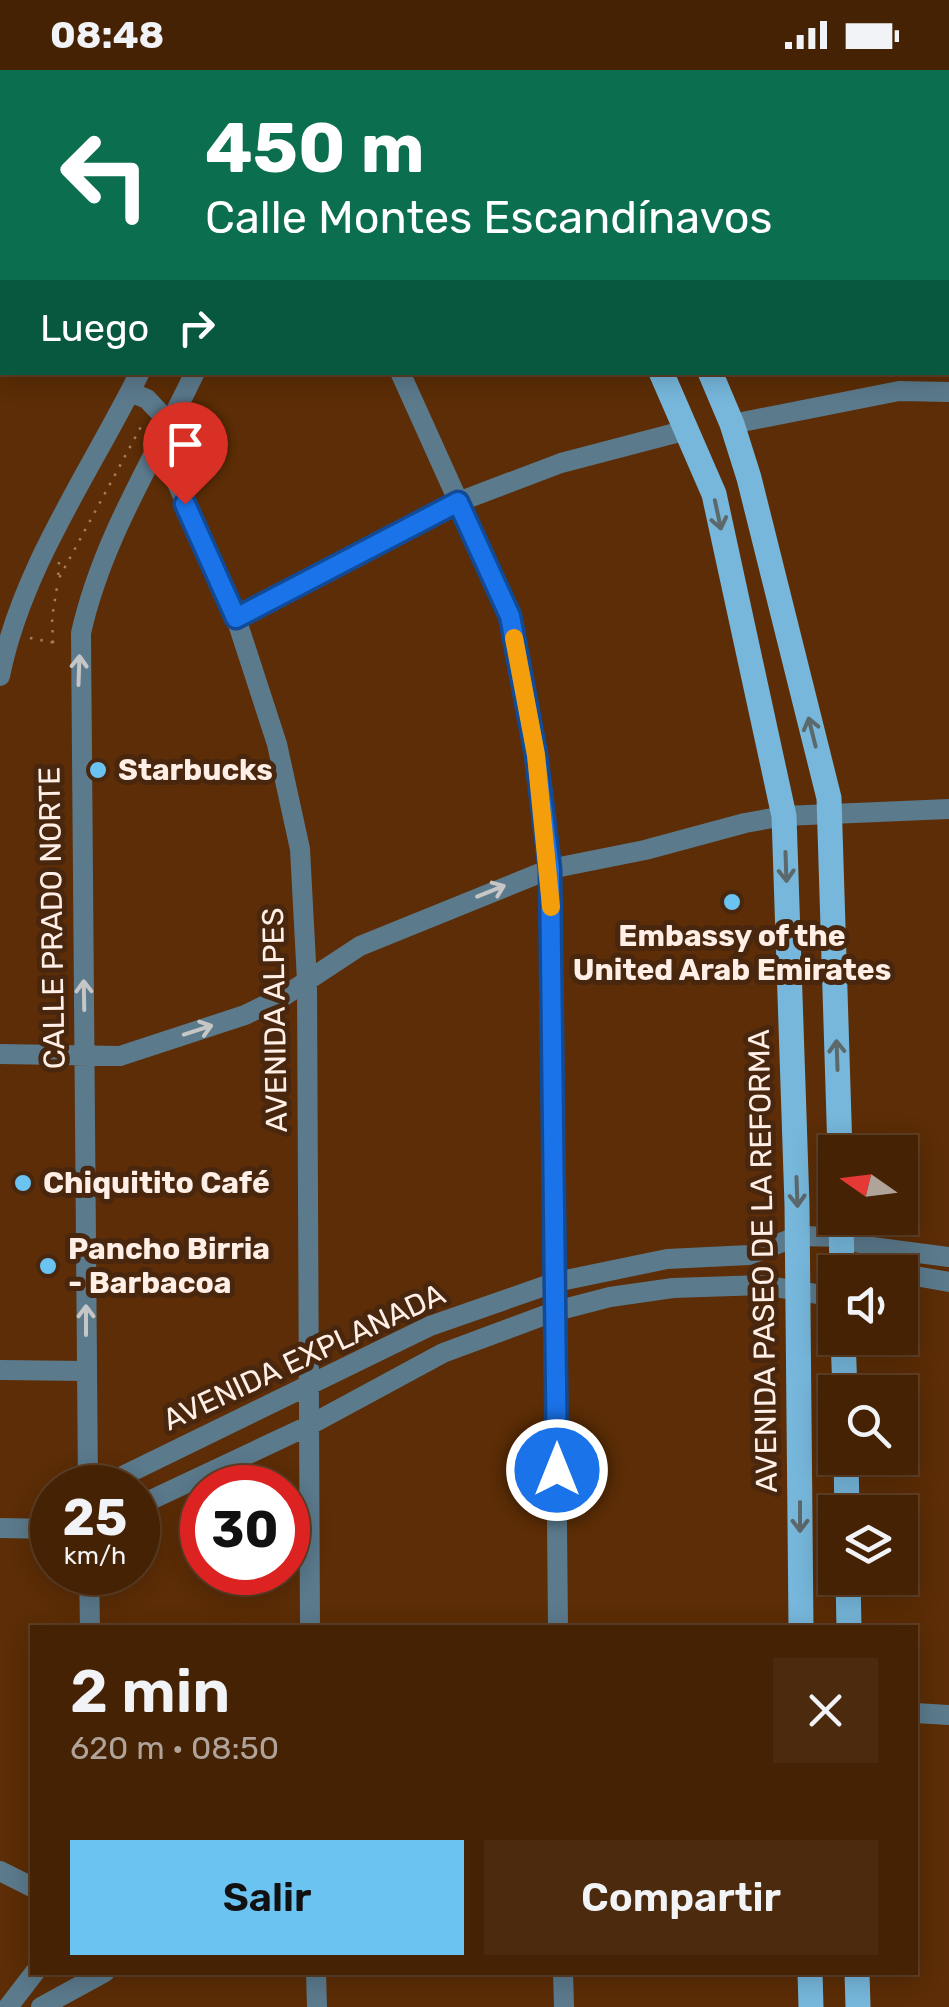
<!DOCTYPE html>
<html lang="es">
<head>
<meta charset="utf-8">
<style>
	:root { --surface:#452204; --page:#4c2a0e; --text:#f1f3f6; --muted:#b0a49a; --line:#5d3f26; --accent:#6bc3f2 }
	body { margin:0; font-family:Rubik,sans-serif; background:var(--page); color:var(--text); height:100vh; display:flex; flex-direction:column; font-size:38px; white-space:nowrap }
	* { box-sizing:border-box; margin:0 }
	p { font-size:32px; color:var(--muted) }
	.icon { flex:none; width:55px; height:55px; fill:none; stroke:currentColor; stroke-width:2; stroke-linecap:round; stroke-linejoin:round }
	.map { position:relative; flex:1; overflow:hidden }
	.sheet { position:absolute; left:30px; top:1555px; width:888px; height:350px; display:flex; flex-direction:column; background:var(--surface); border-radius:0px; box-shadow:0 5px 25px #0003,0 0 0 2px var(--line) }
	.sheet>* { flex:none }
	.hud { position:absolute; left:0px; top:0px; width:950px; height:305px; box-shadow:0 5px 25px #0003,0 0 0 2px var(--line); background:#0b6e4f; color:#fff; overflow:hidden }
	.needle { width:65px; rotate:284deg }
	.buttons { position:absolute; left:818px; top:1065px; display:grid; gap:20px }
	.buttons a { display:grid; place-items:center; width:100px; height:100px; border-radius:0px; background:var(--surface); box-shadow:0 5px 25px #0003,0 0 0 2px var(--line); font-size:50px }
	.speed { position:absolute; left:30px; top:1395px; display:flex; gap:20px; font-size:50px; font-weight:700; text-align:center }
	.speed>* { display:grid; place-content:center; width:130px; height:130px; border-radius:50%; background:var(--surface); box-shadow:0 5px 25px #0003,0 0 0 2px var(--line); line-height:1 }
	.speed small { font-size:25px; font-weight:400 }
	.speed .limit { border:15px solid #d22; background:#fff; color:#111 }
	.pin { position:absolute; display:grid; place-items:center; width:85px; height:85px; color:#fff; margin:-102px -42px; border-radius:50% 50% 50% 0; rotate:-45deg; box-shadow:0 0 10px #0007 }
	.pin .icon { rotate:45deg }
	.me { position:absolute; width:110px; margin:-55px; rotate:0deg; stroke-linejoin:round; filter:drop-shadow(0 0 8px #0008) }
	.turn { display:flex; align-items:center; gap:35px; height:210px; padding:0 40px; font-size:45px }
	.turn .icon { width:130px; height:130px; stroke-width:2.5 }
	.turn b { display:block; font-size:70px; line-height:85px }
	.then { display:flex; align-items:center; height:95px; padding:0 40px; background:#0003; gap:20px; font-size:38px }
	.round { display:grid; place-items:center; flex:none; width:105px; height:105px; border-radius:0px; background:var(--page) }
	.overview { display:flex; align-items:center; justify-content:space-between; height:170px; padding:0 40px }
	h1 { font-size:60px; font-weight:600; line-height:75px }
	.cta { display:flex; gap:20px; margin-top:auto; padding:20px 40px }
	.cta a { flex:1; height:115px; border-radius:0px; background:var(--accent); color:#111; font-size:40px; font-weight:600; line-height:115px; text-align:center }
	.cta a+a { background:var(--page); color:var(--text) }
	.status { display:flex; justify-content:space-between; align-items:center; height:70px; padding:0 50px; background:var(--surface); direction:ltr }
	.status svg { height:28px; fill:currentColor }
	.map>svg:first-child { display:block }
</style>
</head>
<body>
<div class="status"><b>08:48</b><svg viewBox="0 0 49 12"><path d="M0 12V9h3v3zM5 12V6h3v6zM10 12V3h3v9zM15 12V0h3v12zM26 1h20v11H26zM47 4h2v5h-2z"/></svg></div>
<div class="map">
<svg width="949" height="1937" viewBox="0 0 949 1937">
	<rect width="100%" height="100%" fill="#5c2d06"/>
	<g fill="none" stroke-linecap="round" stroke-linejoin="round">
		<path stroke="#a07e63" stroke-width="2.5" stroke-dasharray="2.5 8" stroke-linecap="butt" d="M 394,2 L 397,0
			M 59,492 L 58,510 L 143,353
			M 30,568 L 61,574
			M 53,573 L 52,548 L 58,511"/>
		<path stroke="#5b7a8c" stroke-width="20" d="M 846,0 L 847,2
			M 17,2 L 20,0
			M 358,2 L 361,0
			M 436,2 L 440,0
			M 0,22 L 2,19
			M 0,226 L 2,227
			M 948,235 L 949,238
			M 400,302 L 510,546 L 536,685 L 551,832 L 558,1558
			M 130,322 L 147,329 L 163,346 L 174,406 L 236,548 L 277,674 L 300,779 L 307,911 L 310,1558
			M 732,354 L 899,321 L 949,322
			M 236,548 L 458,432 L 561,393 L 687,360
			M 0,606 C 22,497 91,401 140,302
			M 0,984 L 120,986 L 245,945 L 284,926 L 360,876 L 550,799 L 645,780 L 745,753 L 784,746 L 949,739
			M 900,1209 L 915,1206 L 949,1212
			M 0,1300 L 86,1301
			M 88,1418 L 81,563 C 102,469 154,389 195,302
			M 98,1418 L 430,1256 L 556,1212 L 667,1189 L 749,1185 L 798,1166 L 842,1167 L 872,1177 L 949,1187
			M 138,1436 L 308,1356 L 443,1283 L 556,1241 L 610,1227 L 673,1218 L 763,1215 L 835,1227
			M 0,1458 L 52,1459
			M 89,1502 L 90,1558
			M 915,1643 L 949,1645
			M 0,1801 L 32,1817
			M 316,1902 L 317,1937
			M 563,1902 L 564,1937
			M 8,1937 L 35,1902
			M 41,1937 L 105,1902"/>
		<path stroke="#76b7db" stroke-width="25" d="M 525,0 L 526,2
			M 577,0 L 579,2
			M 661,302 L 714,424 L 784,746 L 797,1135 L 801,1558
			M 710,302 L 732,354 L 749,408 L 829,728 L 840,1082
			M 841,1148 L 842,1202
			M 843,1268 L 845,1322
			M 846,1388 L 847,1442
			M 848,1508 L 849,1558
			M 810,1902 L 811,1937
			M 857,1902 L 858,1937"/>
	</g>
	<defs><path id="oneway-shaft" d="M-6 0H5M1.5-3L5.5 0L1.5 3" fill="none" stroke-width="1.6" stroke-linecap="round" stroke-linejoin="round" transform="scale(2.5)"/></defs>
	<g stroke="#5d686b">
		<use href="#oneway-shaft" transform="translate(718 445) rotate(78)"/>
		<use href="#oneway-shaft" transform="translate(812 662) rotate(-104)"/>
		<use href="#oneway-shaft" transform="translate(786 797) rotate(88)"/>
		<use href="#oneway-shaft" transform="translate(837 985) rotate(-92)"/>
		<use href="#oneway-shaft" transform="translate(797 1122) rotate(88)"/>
		<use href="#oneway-shaft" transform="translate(800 1447) rotate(90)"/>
	</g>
	<g stroke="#c6c6c6">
		<use href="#oneway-shaft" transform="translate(79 600) rotate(-88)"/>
		<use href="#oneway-shaft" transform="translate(491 821) rotate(-22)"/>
		<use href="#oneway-shaft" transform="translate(84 925) rotate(-91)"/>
		<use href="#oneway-shaft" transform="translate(198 960) rotate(-18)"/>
		<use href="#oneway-shaft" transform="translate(86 1250) rotate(-90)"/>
	</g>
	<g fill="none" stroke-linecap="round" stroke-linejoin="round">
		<g stroke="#114b97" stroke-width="25">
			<path id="route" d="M 185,434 L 236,548 L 458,432 L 510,546 L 536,685 L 550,799 L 557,1400"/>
		</g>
		<use href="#route" stroke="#1a73e8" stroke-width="18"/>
		<path stroke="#f59e0b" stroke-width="18" d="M 514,568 L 536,685 L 551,837"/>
	</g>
	<g fill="#6bc3f2" stroke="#49270f" stroke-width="4">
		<circle cx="98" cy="700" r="10"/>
		<circle cx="732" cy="832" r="10"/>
		<circle cx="23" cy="1113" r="10"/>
		<circle cx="48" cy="1196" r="10"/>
	</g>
	<g text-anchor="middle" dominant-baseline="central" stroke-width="10" stroke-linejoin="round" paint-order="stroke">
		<g font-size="30" font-weight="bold" fill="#ffefe6" stroke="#49270f" text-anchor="start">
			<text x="118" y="700">Starbucks</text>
			<text x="732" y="866" text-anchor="middle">Embassy of the<tspan x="732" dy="34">United Arab Emirates</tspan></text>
			<text x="43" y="1113">Chiquitito Café</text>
			<text x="68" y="1179">Pancho Birria<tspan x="68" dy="34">- Barbacoa</tspan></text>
		</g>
		<g font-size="30" fill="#ffefe6" stroke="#49270f">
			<text transform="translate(52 848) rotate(-91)">CALLE PRADO NORTE</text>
			<text transform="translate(275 950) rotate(-91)">AVENIDA ALPES</text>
			<text transform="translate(763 1191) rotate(-91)">AVENIDA PASEO DE LA REFORMA</text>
			<text transform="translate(304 1287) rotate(-25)">AVENIDA EXPLANADA</text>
		</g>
	</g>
</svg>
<div class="buttons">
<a><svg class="needle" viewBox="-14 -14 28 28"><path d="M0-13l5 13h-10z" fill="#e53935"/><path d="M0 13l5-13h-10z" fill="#b0a49a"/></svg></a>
<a><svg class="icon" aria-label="sound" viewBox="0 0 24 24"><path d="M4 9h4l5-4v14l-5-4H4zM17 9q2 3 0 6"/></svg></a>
<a><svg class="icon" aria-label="search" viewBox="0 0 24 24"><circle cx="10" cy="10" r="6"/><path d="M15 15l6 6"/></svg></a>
<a><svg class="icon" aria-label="layers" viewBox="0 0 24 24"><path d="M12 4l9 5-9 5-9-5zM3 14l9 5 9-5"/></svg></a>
</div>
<div class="speed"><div>25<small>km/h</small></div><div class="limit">30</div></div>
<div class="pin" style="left:185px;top:434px;background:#d93025"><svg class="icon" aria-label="arrive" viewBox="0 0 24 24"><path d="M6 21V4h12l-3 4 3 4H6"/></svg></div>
<svg class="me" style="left:557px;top:1400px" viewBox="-20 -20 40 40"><circle r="17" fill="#1a73e8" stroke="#fff" stroke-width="3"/><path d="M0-11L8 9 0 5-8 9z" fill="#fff"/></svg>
<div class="hud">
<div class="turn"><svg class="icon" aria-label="left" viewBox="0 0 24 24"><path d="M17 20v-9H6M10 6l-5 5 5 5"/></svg><div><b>450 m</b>Calle Montes Escandínavos</div></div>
<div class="then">Luego<svg class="icon" aria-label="right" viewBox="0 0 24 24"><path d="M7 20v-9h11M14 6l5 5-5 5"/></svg></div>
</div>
<section class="sheet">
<div class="overview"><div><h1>2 min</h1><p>620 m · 08:50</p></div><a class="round"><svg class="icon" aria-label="close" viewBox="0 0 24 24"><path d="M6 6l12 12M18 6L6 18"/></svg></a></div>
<div class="cta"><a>Salir</a><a>Compartir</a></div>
</section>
</div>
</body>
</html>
